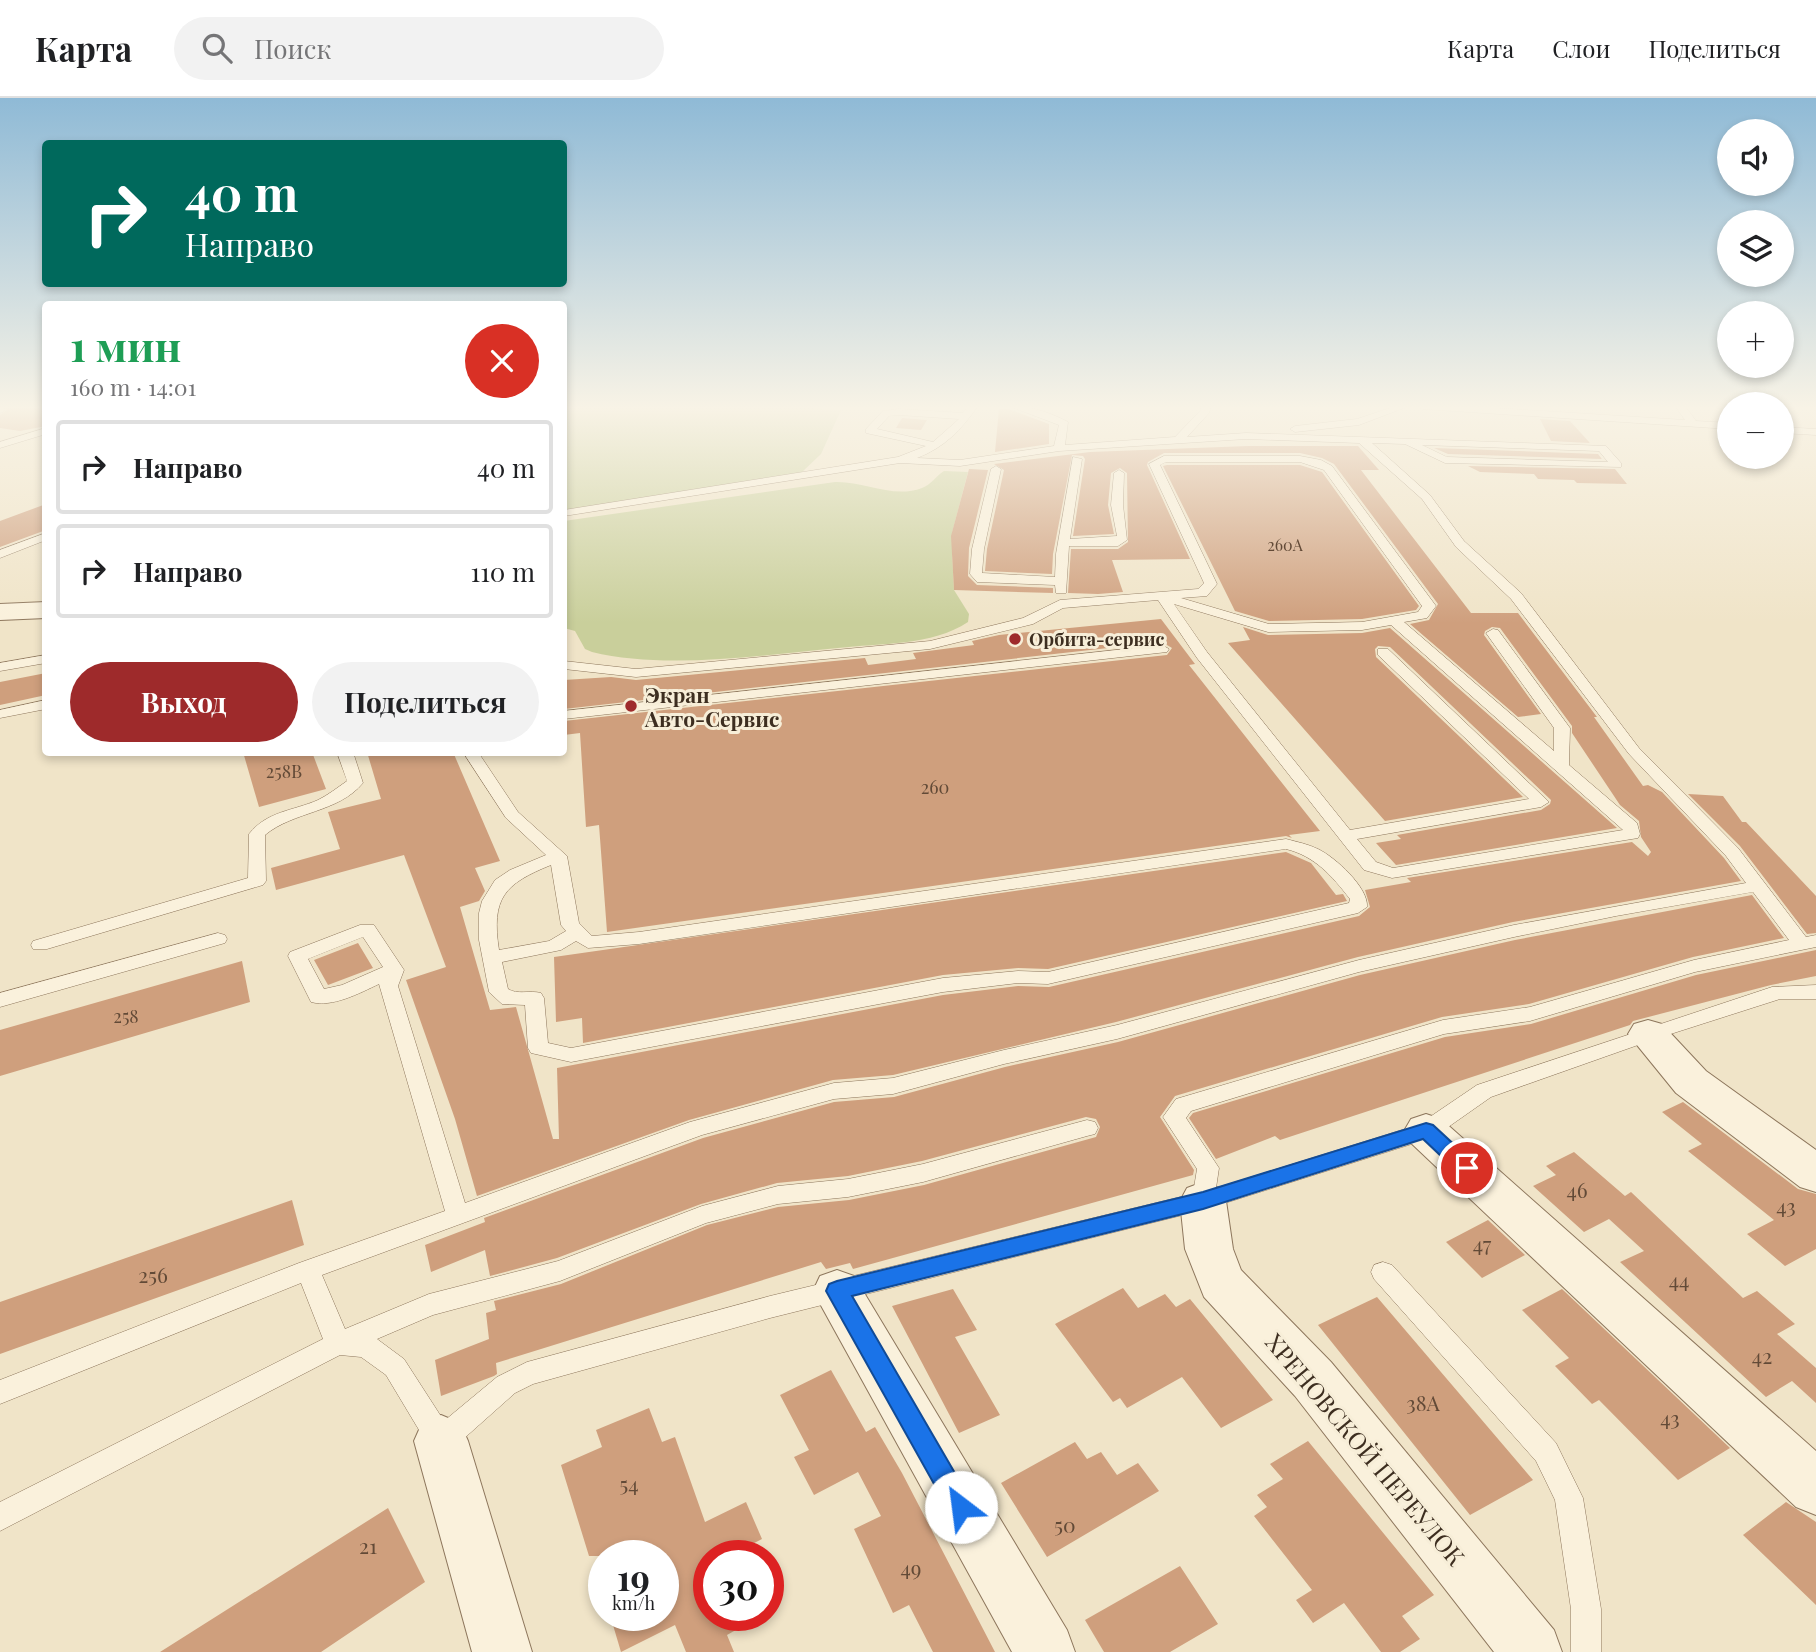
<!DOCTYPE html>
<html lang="ru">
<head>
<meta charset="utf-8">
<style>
	:root { --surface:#fff; --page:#f2f2f2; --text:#202124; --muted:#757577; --line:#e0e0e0; --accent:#9e2a2b }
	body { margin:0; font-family:"Playfair Display",serif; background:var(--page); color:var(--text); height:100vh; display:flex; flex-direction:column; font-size:26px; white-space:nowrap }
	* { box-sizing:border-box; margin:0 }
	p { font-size:23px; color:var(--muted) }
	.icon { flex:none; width:38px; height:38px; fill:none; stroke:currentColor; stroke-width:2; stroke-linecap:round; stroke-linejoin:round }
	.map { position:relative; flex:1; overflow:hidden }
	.drawer { position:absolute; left:42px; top:203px; width:525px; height:455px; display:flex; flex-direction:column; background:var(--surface); border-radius:7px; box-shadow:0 4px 10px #0003 }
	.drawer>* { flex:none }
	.guide { position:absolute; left:42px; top:42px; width:525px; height:147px; border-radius:7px; box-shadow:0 4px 10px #0003; background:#00695c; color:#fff; overflow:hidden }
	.controls { position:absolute; left:1717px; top:21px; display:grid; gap:14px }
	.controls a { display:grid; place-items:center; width:77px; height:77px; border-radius:50%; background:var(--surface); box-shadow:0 4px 10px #0003; font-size:35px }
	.speed { position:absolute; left:588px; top:1442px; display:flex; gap:14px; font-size:35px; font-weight:700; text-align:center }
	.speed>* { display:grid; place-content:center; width:91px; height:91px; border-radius:50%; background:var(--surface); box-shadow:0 4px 10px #0003; line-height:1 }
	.speed small { font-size:18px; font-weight:400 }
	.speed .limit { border:10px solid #d22; background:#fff; color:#111 }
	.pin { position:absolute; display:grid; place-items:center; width:60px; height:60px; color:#fff; margin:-30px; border:4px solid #fff; border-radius:50%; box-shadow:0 2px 7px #0007 }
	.me { position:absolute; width:77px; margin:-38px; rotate:330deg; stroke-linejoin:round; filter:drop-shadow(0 0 5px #0008) }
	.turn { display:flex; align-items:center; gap:24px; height:147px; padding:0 28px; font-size:32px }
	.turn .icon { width:91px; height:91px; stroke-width:2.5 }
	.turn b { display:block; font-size:49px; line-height:60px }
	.round { display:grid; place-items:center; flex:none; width:74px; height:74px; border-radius:37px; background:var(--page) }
	.overview { display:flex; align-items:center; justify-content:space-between; height:119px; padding:0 28px }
	h1 { font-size:42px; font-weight:700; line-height:52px; color:#1e9e55 }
	.cta { display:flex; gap:14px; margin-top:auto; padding:14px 28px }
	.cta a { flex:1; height:80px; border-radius:42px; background:var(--accent); color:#fff; font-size:28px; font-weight:700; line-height:80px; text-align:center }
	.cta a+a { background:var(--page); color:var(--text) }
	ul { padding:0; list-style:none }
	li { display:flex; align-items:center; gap:21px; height:94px; margin:0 14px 10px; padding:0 14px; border:4px solid var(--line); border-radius:7px }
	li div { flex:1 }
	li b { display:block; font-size:26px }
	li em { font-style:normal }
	header { display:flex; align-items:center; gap:42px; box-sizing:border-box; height:98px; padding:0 35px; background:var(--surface); border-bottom:2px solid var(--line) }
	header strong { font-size:33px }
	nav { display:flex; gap:38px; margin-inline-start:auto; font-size:24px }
	.search { width:490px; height:63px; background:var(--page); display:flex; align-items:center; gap:18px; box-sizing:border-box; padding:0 24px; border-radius:38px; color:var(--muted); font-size:26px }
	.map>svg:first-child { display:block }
</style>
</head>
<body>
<header>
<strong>Карта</strong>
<div class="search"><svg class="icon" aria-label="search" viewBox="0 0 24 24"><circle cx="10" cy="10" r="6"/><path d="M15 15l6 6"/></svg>Поиск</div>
<nav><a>Карта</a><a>Слои</a><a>Поделиться</a></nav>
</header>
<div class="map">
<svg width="1816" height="1554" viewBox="0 0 1816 1554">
	<rect width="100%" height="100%" fill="#f0e4c8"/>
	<path fill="#c9cf9b" d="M 564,308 L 772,308 L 841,312 L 821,356 L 801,375 L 564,414 Z
		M 944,373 L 968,374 L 952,435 L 952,454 L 954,492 L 969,516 L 968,524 C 932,548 880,545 838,550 C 763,557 665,572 592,554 L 585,551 L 575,533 L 564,530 L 564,423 L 835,384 C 864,383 893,401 922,390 C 931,387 936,378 944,373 Z"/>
	<path fill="#cf9f7d" d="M 5,308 L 46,308 L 46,328 L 20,333 L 0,330 L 0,317 L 7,312 Z
		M 999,311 L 1009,311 L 1049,326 L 1049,346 L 995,354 Z
		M 902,320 L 927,322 L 921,332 L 896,330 Z
		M 1540,321 L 1570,323 L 1590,345 L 1551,343 Z
		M 1248,348 L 1358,348 L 1379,372 L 1361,372 L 1471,515 L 1518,515 L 1597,619 L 1594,619 L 1643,688 L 1648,687 L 1662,694 L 1724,760 L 1741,783 L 1513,824 L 1358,859 L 1116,924 L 893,977 L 833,982 L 689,1022 L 477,1098 L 455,1021 L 406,882 L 446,869 L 404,757 L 276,792 L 271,770 L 340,751 L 328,714 L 381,701 L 367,654 L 453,654 L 500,763 L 475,770 L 485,793 L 479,803 L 460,809 L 490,912 L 516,909 L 553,1041 L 559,1041 L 557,970 L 943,897 L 1018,888 L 1049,889 L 1359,818 L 1370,809 L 1365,792 L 1411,784 L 1407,780 L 1632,744 L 1648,758 L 1651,754 L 1641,739 L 1639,723 L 1620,707 L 1572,635 L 1572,628 L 1500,530 L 1492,529 L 1485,533 L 1484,537 L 1541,616 L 1518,619 L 1410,526 L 1429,522 L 1438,506 L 1334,366 L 1322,360 L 1300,355 L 1164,355 L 1148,364 L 1147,367 L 1190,461 L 1112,462 L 1123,494 L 1098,496 L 1068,495 L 1071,451 L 1118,451 L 1128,444 L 1127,375 L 1120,370 L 1111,375 L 1108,407 L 1114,436 L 1073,438 L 1085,361 L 1083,358 L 1072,357 L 1053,456 L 1052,476 L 985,473 L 987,451 L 1004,372 L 994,366 L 1090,354 Z
		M 1434,350 L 1598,356 L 1602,361 L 1448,356 Z
		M 1167,367 L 1300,367 L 1322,374 L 1419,508 L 1416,512 L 1362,521 L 1269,523 L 1235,513 L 1163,368 Z
		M 1468,368 L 1615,371 L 1627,386 L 1577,385 L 1574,382 L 1538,381 L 1534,376 L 1480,374 Z
		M 969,371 L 988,372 L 969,450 L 968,478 L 977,487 L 1053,490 L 1053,495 L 954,492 L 951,438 Z
		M 46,406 L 46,432 L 0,449 L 0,423 Z
		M 1161,521 L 1195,566 L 1189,567 L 1320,733 L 1289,737 L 1292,740 L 1286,738 L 607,834 L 599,727 L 586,729 L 580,635 L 564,637 L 564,623 L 1167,557 L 1172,550 L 1162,544 L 564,611 L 564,582 L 611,579 L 636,582 L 865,560 L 868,567 L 916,561 L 913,555 L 974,547 L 972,543 L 999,537 Z
		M 1243,529 L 1268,537 L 1362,535 L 1390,530 L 1617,730 L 1396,767 L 1376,745 L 1401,741 L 1397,737 L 1541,712 L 1550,706 L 1551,702 L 1390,549 L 1378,548 L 1375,551 L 1376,559 L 1523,699 L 1385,723 L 1228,545 L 1250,542 Z
		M 46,575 L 46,597 L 0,607 L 0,584 Z
		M 243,654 L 312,654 L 326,691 L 259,709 Z
		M 1688,696 L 1723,698 L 1742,724 L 1746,724 L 1816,798 L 1816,835 L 1807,836 L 1740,748 Z
		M 1286,754 L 1311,765 L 1336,797 L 1343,796 L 1347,803 L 1048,871 L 1018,870 L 943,877 L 583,945 L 582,920 L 556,924 L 554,859 Z
		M 1752,797 L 1784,840 L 1693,859 L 1529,906 L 1442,919 L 1175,998 L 1160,1019 L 1194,1072 L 1193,1077 L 853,1171 L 850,1165 L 826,1171 L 821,1164 L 496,1265 L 497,1276 L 494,1278 L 441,1298 L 435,1262 L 489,1241 L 486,1215 L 496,1212 L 494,1203 L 561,1186 L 707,1127 L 778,1109 L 849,1102 L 924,1087 L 1096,1039 L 1100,1029 L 1096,1021 L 1086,1019 L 922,1063 L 848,1078 L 777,1085 L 701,1106 L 557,1160 L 490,1178 L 485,1152 L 431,1174 L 425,1147 L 485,1124 L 484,1120 L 703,1040 L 834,1004 L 894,999 L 1005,969 L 1118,944 L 1360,877 L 1515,842 Z
		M 358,845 L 373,870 L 328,887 L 314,862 Z
		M 1816,852 L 1816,878 L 1771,887 L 1633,923 L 1630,927 L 1280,1042 L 1275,1038 L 1216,1061 L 1189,1020 L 1193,1015 L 1445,939 L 1531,926 L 1696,877 Z
		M 242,863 L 250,904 L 0,978 L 0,932 Z
		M 1683,1004 L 1798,1091 L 1816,1096 L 1816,1151 L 1785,1168 L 1747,1136 L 1774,1122 L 1688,1053 L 1702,1046 L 1662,1014 Z
		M 1574,1054 L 1625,1098 L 1631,1094 L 1743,1200 L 1757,1193 L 1795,1226 L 1777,1236 L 1816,1270 L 1816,1305 L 1792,1283 L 1766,1299 L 1620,1164 L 1644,1153 L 1609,1121 L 1584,1134 L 1533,1088 L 1556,1077 L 1546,1068 Z
		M 292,1102 L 304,1147 L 0,1256 L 0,1204 Z
		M 1488,1122 L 1525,1157 L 1482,1180 L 1446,1144 Z
		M 1123,1190 L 1138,1210 L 1165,1196 L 1176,1209 L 1190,1201 L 1273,1302 L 1221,1330 L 1182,1279 L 1127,1310 L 1120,1300 L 1113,1304 L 1055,1226 Z
		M 953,1191 L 977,1232 L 955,1239 L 1000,1317 L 959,1335 L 892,1208 Z
		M 1562,1191 L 1730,1350 L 1678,1382 L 1599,1302 L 1592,1306 L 1555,1268 L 1569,1260 L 1522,1212 Z
		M 1377,1199 L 1533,1382 L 1470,1417 L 1318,1227 Z
		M 831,1272 L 866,1334 L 875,1329 L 902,1375 L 995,1554 L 933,1554 L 909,1507 L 893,1515 L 854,1431 L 881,1418 L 858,1374 L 814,1397 L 794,1359 L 809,1352 L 780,1297 Z
		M 649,1310 L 662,1344 L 675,1339 L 705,1424 L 746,1404 L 762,1441 L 729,1458 L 709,1458 L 709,1468 L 702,1471 L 709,1489 L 709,1517 L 762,1517 L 727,1537 L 734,1554 L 686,1554 L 675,1527 L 621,1554 L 610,1517 L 663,1517 L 663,1458 L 589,1458 L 561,1367 L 602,1349 L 596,1332 Z
		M 1308,1343 L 1434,1497 L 1402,1518 L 1420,1541 L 1400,1554 L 1381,1554 L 1344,1505 L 1313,1525 L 1296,1502 L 1312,1492 L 1254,1418 L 1267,1409 L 1257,1397 L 1283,1381 L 1270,1366 Z
		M 1075,1344 L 1087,1361 L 1101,1354 L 1117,1377 L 1138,1365 L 1159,1393 L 1047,1459 L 1001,1385 Z
		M 1786,1404 L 1816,1424 L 1816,1507 L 1743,1437 Z
		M 388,1410 L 425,1484 L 321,1554 L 160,1554 Z
		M 1180,1468 L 1218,1526 L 1170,1554 L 1104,1554 L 1085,1522 Z"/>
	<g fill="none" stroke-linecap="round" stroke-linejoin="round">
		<g stroke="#8d765c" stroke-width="1">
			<path id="service" d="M 0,308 L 5,311 L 3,314 L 0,315 Z
				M 968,308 L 978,308 C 960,333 945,349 917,360 L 960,362 L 1054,348 L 1059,327 L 1009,308 C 1031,308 1049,314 1068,324 L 1065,347 L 1175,339 L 1201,312 L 1201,308 L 1211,308 L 1209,315 L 1187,339 L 1246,335 L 1606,348 L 1621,365 L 1621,369 L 1445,365 L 1405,346 L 1372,345 L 1430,397 L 1464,443 L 1521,495 L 1639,650 L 1738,750 L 1806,839 L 1816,837 L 1816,849 L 1695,874 L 1530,923 L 1444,936 L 1191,1013 L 1186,1020 L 1219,1070 L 1216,1090 L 1418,1027 L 1477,987 L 1772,889 L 1816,887 L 1816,901 L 1780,901 L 1655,941 L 1491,999 L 1434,1039 L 1203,1112 L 770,1220 L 533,1286 L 515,1295 L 451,1352 L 441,1356 L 431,1352 L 386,1277 L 361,1259 L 340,1257 L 0,1433 L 0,1404 L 323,1241 L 301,1185 L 0,1306 L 0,1282 L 299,1165 L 445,1113 L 379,886 C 360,895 332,910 311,904 L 288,858 L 290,854 L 360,827 L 374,827 L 404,872 L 398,888 L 465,1105 L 690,1024 L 834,985 L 893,980 L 1004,952 L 1117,927 L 1359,862 L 1514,827 L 1746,785 L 1726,758 L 1629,656 L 1511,501 L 1456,449 L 1422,401 L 1359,345 L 1246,341 L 1059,353 L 960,368 L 900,365 L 564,418 L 564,412 L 898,359 L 926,348 L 866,335 L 866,331 L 883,313 L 899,311 L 963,315 ZM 899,317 L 959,321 L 933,344 L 877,331 L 889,318 ZM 1422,347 L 1599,353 L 1608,364 L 1447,359 ZM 1753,794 L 1789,842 L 1694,862 L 1530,909 L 1443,922 L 1176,1001 L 1163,1019 L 1197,1071 L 1193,1096 L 770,1198 L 527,1264 L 497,1279 L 444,1323 L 404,1261 L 377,1241 L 433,1217 L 560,1183 L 706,1125 L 778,1106 L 848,1099 L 923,1084 L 1087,1038 L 1095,1036 L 1098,1030 L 1095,1024 L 1087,1022 L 923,1066 L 848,1081 L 778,1088 L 702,1108 L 558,1163 L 429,1196 L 345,1231 L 322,1177 L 702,1037 L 834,1001 L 893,996 L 1004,966 L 1117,941 L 1359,874 L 1514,839 L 1616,818 ZM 363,839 L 383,869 L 342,887 L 324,891 L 308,861 Z
				M 1396,308 L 1409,308 L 1359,327 L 1295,334 L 1290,331 L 1295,328 L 1357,321 Z
				M 1418,308 L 1463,308 L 1685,322 L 1675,308 L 1685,308 L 1696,323 L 1729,325 L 1729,331 L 1423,311 Z
				M 1782,329 L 1816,331 L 1816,337 L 1782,335 Z
				M 46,330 L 46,336 L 0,350 L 0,344 Z
				M 1164,358 L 1300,358 L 1321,362 L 1332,368 L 1436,508 L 1427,520 L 1404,524 L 1554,653 L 1554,630 L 1486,535 L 1493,531 L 1498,532 L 1570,630 L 1569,667 L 1637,725 L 1640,736 L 1638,740 L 1392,780 L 1364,772 L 1197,560 L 1158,502 L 1063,510 L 1033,526 L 930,551 L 636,579 L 564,571 L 564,563 L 636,571 L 930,543 L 1023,520 L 1060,502 L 1198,491 L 1204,485 L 1149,366 ZM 1166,364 L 1300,364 L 1324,372 L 1422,508 L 1418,514 L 1362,524 L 1269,526 L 1181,500 L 1207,498 L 1217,486 L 1160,367 ZM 1174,506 L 1268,534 L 1362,532 L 1391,527 L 1623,732 L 1393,770 L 1376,764 L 1357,741 L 1541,709 L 1549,704 L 1388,551 L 1378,551 L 1378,557 L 1529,701 L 1350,732 L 1207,554 Z
				M 1073,359 L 1082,361 L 1070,441 L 1117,438 L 1111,407 L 1114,375 L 1119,372 L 1124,375 L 1123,407 L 1127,442 L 1118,448 L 1069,448 L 1066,495 L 1056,495 L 1055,487 L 977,484 L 970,476 L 972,451 L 991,371 L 996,368 L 1001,371 L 984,451 L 982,475 L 1055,479 L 1056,456 Z
				M 46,435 L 46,442 L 0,460 L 0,452 Z
				M 1162,547 L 1169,551 L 1167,554 L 564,621 L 564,613 Z
				M 46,557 L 46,565 L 0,573 L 0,565 Z
				M 46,602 L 46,611 L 0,620 L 0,612 Z
				M 337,654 L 353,654 L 363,685 C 338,715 294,713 265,737 L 266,783 L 263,787 L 47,851 L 33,851 L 31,847 L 33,843 L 248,780 L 249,736 C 267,713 293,713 318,702 C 328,697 337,690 347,683 Z
				M 463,654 L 478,654 L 518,714 L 567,758 L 579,825 L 592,838 L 639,834 L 1286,741 C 1297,744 1308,746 1318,751 C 1335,759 1369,790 1367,809 L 1358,815 L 1048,886 L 1018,885 L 943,894 L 571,964 L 531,955 L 528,950 L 525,907 L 502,906 L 489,894 L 479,842 L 479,815 L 482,803 L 495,782 L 510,772 L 546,757 L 506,720 ZM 1286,751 C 1315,758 1332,778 1350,801 L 1349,805 L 1048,874 L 1018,873 L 943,880 L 571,950 L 548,945 L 544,900 L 541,895 C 530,892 517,897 508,891 L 502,864 L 561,852 L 576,843 L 588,850 L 639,846 ZM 551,767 L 561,827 L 566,833 L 549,843 L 499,852 C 491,800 504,786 551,767 Z
				M 218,835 L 225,837 L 227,841 L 225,845 L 0,909 L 0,895 Z
				M 1383,1164 L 1392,1167 L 1556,1345 L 1583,1400 L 1601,1511 L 1601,1554 L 1571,1554 L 1571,1511 L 1555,1402 L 1536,1363 L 1374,1181 L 1371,1174 L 1374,1167 Z"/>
		</g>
		<g stroke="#8d765c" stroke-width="2">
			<path id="minor" d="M 46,504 L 46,520 L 0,522 L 0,506 Z
				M 1648,922 L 1662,926 L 1706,973 L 1816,1052 L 1816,1094 L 1800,1089 L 1676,995 L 1628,936 L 1634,926 Z
				M 1426,1016 L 1441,1021 L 1816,1353 L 1816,1417 L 1796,1409 L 1411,1045 L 1404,1033 L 1411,1021 Z
				M 1203,1084 L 1219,1090 L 1226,1103 L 1233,1151 L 1241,1172 L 1331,1264 L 1554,1532 L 1562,1554 L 1494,1554 L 1295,1298 L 1204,1199 L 1185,1151 L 1180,1103 L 1187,1090 Z
				M 837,1172 L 854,1178 L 1067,1532 L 1075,1554 L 1012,1554 L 813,1193 L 820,1178 Z
				M 441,1317 L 460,1325 L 468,1343 L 532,1554 L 472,1554 L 414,1343 L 422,1325 Z"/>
		</g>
		<use href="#service" fill="#faf1dc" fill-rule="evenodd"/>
		<use href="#minor" fill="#faf1dc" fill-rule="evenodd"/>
	</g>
	<linearGradient id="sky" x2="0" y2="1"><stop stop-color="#8fbad6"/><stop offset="0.59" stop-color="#f8f3e6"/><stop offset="1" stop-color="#f8f3e6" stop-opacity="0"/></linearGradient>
	<rect width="1816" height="525" fill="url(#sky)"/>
	<path fill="#1a73e8" stroke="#114b97" stroke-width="2" d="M 1426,1025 L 1433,1027 L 1474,1065 L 1477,1070 L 1474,1076 L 1467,1078 L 1460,1076 L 1423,1041 L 1203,1111 L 852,1198 L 970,1401 L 974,1409 L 970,1418 L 961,1422 L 952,1418 L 826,1193 L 829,1186 L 837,1183 L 1203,1094 Z"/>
	<g fill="#9e2a2b" stroke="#f7eed8" stroke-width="2.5">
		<circle cx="1015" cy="541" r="7"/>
		<circle cx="631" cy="608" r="7"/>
	</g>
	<g text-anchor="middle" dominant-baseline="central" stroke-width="6" stroke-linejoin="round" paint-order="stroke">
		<g font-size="16" fill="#624a37">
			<text x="1285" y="446">260А</text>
		</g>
		<g font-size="18" font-weight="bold" fill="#3d2e20" stroke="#f7eed8" text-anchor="start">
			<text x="1029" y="541">Орбита-сервис</text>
		</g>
		<g font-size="18" fill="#624a37">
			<text x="284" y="673">258В</text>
			<text x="935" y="689">260</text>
			<text x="126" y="918">258</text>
		</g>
		<g font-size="21" font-weight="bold" fill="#3d2e20" stroke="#f7eed8" text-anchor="start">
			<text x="645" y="596">Экран<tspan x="645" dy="24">Авто-Сервис</tspan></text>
		</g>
		<g font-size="21" fill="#624a37">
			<text x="1577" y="1091">46</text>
			<text x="1786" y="1107">43</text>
			<text x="1482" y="1145">47</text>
			<text x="153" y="1176">256</text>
			<text x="1679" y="1181">44</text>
			<text x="1762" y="1257">42</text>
			<text x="1423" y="1304">38А</text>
			<text x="1670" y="1319">43</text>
			<text x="629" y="1385">54</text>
			<text x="1065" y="1426">50</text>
			<text x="368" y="1447">21</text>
			<text x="911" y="1469">49</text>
		</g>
		<g font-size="24" fill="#3d2e20" stroke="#f7eed8">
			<text transform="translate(1366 1351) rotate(50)">ХРЕНОВСКОЙ ПЕРЕУЛОК</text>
		</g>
	</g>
</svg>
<div class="controls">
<a><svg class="icon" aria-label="sound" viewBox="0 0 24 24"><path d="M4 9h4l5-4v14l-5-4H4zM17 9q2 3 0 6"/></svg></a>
<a><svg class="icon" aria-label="layers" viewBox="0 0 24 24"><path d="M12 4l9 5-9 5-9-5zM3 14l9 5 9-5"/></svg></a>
<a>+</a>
<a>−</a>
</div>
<div class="speed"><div>19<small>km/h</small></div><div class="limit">30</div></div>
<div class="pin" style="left:1467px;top:1070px;background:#d93025"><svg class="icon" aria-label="arrive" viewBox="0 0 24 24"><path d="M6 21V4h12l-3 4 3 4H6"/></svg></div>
<svg class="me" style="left:961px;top:1409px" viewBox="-20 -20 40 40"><circle r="19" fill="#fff"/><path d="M0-13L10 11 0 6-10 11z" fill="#1a73e8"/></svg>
<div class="guide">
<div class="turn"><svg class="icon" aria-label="right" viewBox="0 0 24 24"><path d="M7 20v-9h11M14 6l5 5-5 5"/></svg><div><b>40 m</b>Направо</div></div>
</div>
<section class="drawer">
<div class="overview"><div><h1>1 мин</h1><p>160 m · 14:01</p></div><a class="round" style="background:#d93025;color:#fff"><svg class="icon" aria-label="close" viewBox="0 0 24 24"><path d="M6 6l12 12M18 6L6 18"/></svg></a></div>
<ul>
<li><svg class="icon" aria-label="right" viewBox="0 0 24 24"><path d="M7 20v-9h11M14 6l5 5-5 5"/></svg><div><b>Направо</b></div><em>40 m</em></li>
<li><svg class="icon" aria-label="right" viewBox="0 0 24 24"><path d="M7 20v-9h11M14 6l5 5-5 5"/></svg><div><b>Направо</b></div><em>110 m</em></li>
</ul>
<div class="cta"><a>Выход</a><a>Поделиться</a></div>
</section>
</div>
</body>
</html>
